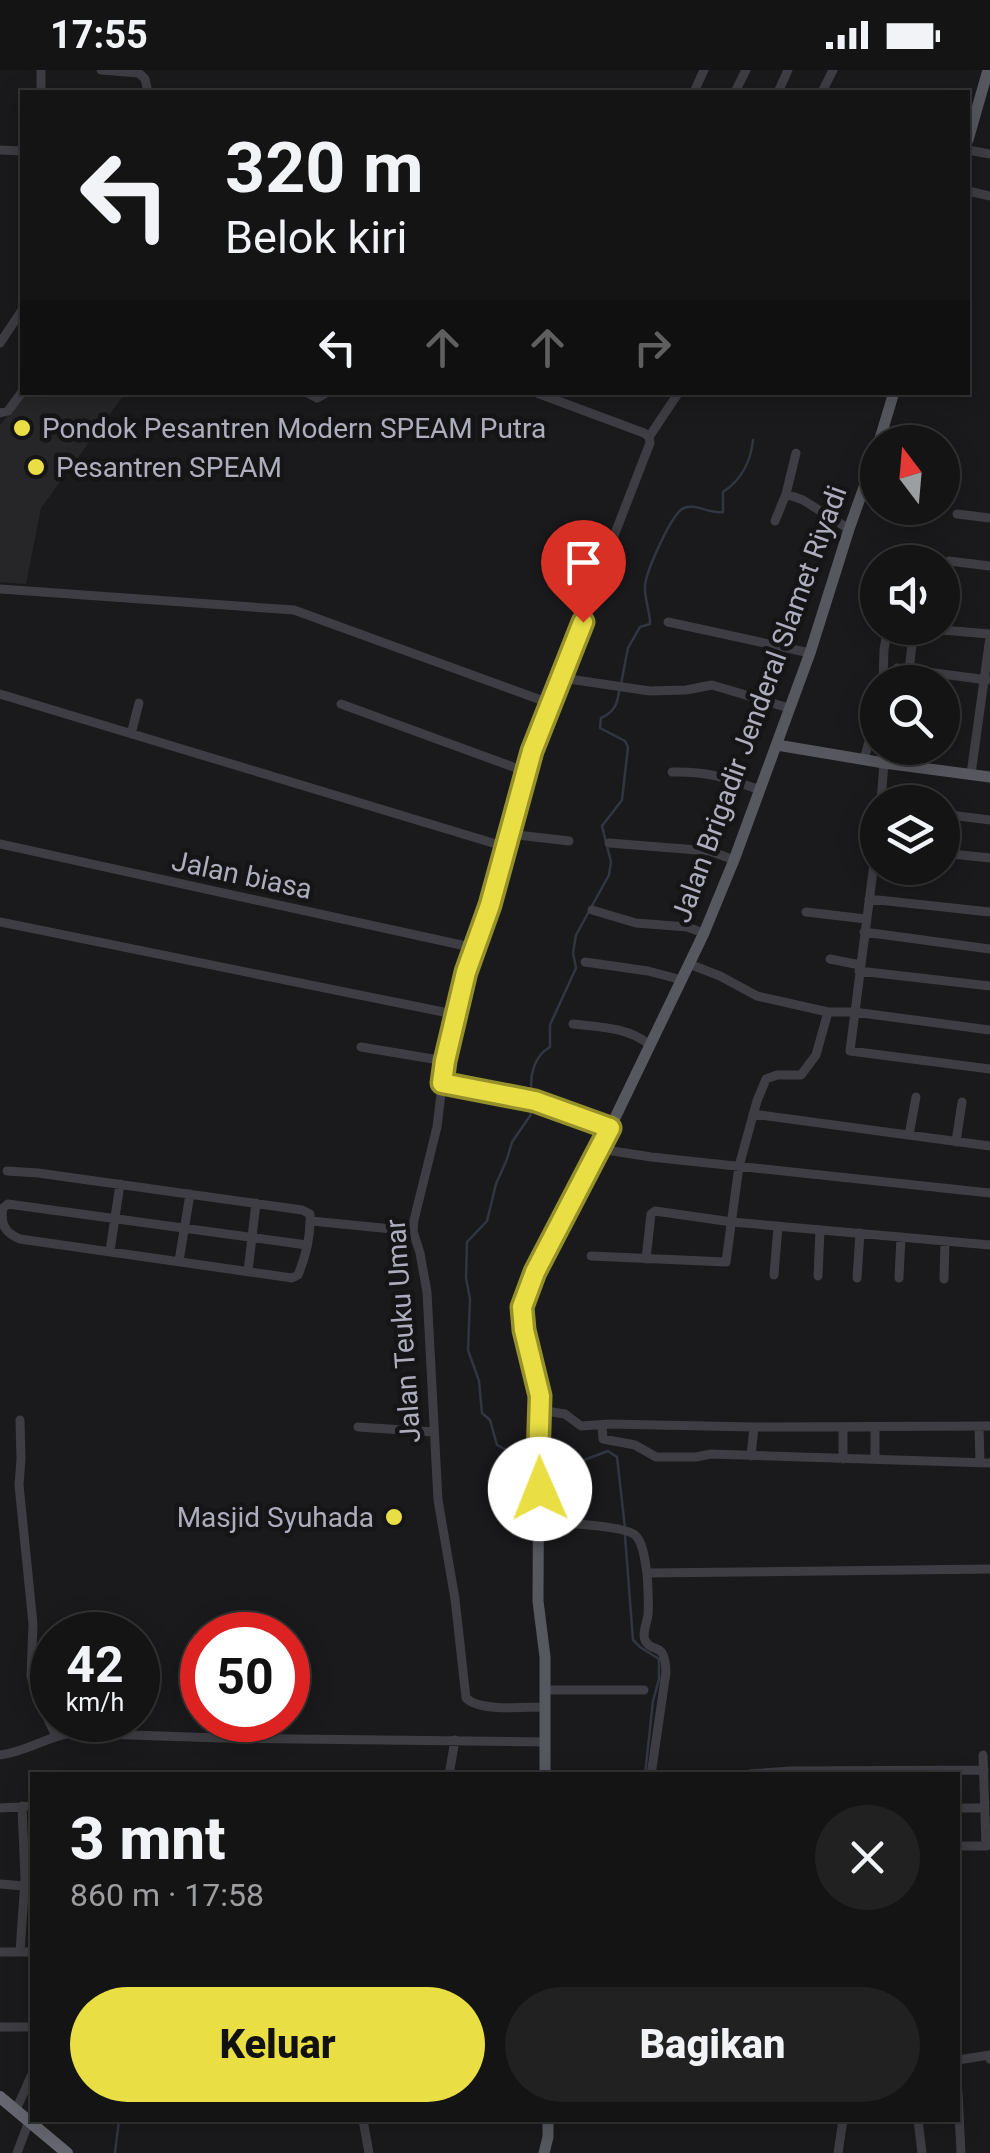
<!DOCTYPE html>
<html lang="id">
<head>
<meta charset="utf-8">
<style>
	:root { --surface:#141415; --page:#212122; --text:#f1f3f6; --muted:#9d9ea0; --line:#333334; --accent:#e9df44 }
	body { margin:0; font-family:Roboto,sans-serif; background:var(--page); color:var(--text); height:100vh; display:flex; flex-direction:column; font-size:38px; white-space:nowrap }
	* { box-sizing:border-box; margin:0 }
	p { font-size:32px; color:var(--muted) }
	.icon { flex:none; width:55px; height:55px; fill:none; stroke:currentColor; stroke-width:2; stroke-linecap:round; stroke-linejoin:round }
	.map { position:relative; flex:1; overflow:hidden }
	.details { position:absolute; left:30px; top:1702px; width:930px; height:350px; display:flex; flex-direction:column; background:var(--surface); border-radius:0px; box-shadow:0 5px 25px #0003,0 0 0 2px var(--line) }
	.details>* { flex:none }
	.guide { position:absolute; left:20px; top:20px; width:950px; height:305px; border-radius:0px; box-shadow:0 5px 25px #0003,0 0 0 2px var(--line); background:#141415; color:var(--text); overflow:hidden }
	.needle { width:65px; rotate:344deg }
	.tools { position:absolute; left:860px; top:355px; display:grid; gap:20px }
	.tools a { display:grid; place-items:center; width:100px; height:100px; border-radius:50%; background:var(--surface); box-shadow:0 5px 25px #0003,0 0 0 2px var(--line); font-size:50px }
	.speed { position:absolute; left:30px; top:1542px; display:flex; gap:20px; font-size:50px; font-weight:700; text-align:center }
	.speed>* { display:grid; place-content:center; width:130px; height:130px; border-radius:50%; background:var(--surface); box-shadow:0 5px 25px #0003,0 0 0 2px var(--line); line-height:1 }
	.speed small { font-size:25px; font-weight:400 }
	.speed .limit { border:15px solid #d22; background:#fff; color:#111 }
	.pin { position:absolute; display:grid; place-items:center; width:85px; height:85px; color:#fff; margin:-102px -42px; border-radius:50% 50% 50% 0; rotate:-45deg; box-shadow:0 0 10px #0007 }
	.pin .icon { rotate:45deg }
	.me { position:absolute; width:110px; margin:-55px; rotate:359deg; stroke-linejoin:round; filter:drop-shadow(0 0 8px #0008) }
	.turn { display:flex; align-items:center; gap:35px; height:210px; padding:0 40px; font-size:45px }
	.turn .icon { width:130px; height:130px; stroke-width:2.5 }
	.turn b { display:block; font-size:70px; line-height:85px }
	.lanes { display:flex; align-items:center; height:95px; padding:0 40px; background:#0003; justify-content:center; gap:50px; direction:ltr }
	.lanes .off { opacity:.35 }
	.round { display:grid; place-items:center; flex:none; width:105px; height:105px; border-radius:52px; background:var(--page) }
	.overview { display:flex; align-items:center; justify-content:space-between; height:170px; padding:0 40px }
	h1 { font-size:60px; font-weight:800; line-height:75px }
	.cta { display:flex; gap:20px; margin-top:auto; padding:20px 40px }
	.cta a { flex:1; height:115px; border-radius:60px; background:var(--accent); color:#111; font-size:40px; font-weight:800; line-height:115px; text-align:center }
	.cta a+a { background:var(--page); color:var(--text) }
	.status { display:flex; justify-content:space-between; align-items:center; height:70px; padding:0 50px; background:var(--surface); direction:ltr }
	.status svg { height:28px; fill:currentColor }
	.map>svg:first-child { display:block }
</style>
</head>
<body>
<div class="status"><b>17:55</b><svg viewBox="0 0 49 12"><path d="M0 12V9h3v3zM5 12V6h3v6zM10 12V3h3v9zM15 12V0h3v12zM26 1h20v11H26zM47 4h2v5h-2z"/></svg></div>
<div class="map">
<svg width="990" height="2083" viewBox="0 0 990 2083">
	<rect width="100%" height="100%" fill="#1a1a1c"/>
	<path fill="#262629" d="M 119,322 L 123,326 L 41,438 L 26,514 L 0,512 L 0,355 L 25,323 Z"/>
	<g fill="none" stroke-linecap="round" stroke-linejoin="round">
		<path stroke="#323641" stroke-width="2.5" d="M 621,614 L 628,578 L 640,557 L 650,554 C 650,541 644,527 645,515 C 647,500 672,442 684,438 C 696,433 709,444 723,442 L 723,422 C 741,410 751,391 753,370
			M 532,1023 C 529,1006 534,986 550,977 L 550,955 L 576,898 L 573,883 L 576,865 L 609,805 L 611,792 L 602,756 L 622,730 L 628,677 L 625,671 L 600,658 L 601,648 C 614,642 617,635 619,622
			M 533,1386 L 510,1382 L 497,1375 L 490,1350 L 482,1343 L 479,1311 L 468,1280 L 470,1229 L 466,1208 L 467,1172 L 487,1151 L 496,1114 L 507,1089 L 512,1072 L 530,1046 L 534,1033
			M 546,1388 L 576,1393 L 608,1381 L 617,1387 L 625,1458
			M 625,1466 L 633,1570 L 640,1577 L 659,1589 L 659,1609 L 653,1631 L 645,1705
			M 115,2083 L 119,2050"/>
		<path stroke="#3d3d43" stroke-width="9" d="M 101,0 L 139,3 L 145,9 L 148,22
			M 41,22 L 41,0
			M 694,22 L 704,0
			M 735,22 L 746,0
			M 778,22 L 788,0
			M 822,22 L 833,0
			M 0,80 L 22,81
			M 968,80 L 990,84
			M 968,121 L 990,126
			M 0,273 L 22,240
			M 306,322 L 317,328 L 328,322
			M 534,322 L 644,363 L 649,367 L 650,373 L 605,489 L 572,584 L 532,681 L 490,835 L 463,917 L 445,991 L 437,1057 L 414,1150 L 413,1161 L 420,1183 L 427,1222 L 438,1430 L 455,1529 L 466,1628 C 480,1642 525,1637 545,1637
			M 0,343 L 8,341 L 22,322
			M 649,367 L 679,322
			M 786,424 L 803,430 L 849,459
			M 957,444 L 990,448
			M 775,451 L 786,424 L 796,383
			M 949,491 L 990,496
			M 0,519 L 294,540 L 552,634
			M 668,552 L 810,583
			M 918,558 L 990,564
			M 897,598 L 987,610
			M 909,600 L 914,558
			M 562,608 L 650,621 L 686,620 L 712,615 L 789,638
			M 883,612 L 884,579 L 888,558
			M 0,624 L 506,777
			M 341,634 L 527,702
			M 131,664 L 139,633
			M 864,689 L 878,641
			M 672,702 C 709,701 726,708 760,720
			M 971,704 L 990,567
			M 881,732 L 884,693
			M 942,744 L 990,750
			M 878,762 L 850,981 L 990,999
			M 509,764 L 569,771
			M 609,773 L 710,781 L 734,790
			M 0,774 L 475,878
			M 942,783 L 990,788
			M 869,829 L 990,842
			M 592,840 L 636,853 L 687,857 L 704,863
			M 806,842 L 866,849
			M 0,852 L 458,945
			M 864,862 L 990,879
			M 830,889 L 860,895
			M 585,892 L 648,901 L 682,910
			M 689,894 L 720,906 L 757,926 L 828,942
			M 859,901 L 990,916
			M 573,954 C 600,957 628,957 650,975
			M 361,977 L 445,991
			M 443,1013 L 535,1031 L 609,1057
			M 753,1044 L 990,1076
			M 909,1065 L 916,1027
			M 956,1072 L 962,1032
			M 600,1079 L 651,1087 L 990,1123
			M 7,1101 L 38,1103 L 302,1140 L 310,1144 C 311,1165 306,1186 298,1205 L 292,1208 L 20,1169 C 5,1163 0,1154 3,1138 L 8,1134 L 307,1175
			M 311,1151 L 413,1161
			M 110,1181 L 120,1114
			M 591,1186 L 726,1192 L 739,1096 L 757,1031 L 766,1009 L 777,1005 L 801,1005 L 816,985 L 828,942 L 854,942 L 990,960
			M 646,1189 L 651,1144 L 655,1141 L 732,1152 L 990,1175
			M 179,1191 L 190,1124
			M 248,1201 L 256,1133
			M 774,1205 L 778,1156
			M 818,1206 L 820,1160
			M 857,1208 L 860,1163
			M 899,1208 L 901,1167
			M 944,1209 L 945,1171
			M 539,1340 L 565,1344 L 581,1356 L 609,1354 L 754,1357 L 990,1356
			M 20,1350 L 21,1389 L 19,1415 L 33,1554 L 31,1606 L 37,1626 L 56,1666
			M 602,1355 L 603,1369 L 635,1375 L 656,1387 L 696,1387 L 711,1384 L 990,1393
			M 979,1356 L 980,1393
			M 358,1357 L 433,1362
			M 751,1386 L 754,1357
			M 843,1389 L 843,1357
			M 875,1389 L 875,1357
			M 540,1452 C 558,1453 623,1455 635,1465 C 644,1473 645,1493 647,1503 L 990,1499
			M 647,1503 C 648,1517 649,1532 648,1545 C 647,1552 642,1564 645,1570 C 652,1585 665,1569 666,1602 L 651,1705
			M 545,1620 L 644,1620
			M 0,1685 C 26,1682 46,1667 71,1663 L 220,1668 L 545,1672
			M 983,1685 L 986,1776
			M 791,1701 L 984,1700
			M 750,1704 L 791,1701 L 792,1705
			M 449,1705 L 455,1670
			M 0,1738 L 32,1736
			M 958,1738 L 985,1738
			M 958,1776 L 987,1776
			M 0,1814 L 24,1816
			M 0,1882 L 32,1882
			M 20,1882 L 25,1809 L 22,1736
			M 0,1957 L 32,1957
			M 958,1990 L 990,1985 L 990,1989
			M 958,2022 L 961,2083
			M 16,2040 L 32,2004
			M 363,2050 L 369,2083
			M 918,2050 L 922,2083
			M 17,2083 L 29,2051
			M 838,2083 L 843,2050"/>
		<path stroke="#57575f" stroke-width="11" d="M 968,70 L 988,0
			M 879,372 L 894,322
			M 777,675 L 884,693 L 990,707
			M 545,1705 L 545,1587 L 538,1531 L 539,1326 L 522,1250 L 525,1225 L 535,1202 L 600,1079 L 704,863 L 734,790 L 810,583 L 849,459 L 878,378
			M 544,2083 L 548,2067 L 548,2050"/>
		<path stroke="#676771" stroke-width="12" d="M 0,2027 L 67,2083"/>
	</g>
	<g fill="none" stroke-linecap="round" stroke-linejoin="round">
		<g stroke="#97912c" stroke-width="25">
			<path id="route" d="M 540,1419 L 538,1390 L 540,1326 L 524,1260 L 522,1237 L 535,1202 L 610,1058 L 535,1031 L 442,1013 L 445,991 L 466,902 L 490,835 L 532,681 L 583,552"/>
		</g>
		<use href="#route" stroke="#e9df44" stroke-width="18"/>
	</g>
	<g fill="#e9df44" stroke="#151517" stroke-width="4">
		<circle cx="22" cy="358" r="10"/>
		<circle cx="36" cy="397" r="10"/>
		<circle cx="394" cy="1447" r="10"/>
	</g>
	<g text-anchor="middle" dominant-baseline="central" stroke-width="9" stroke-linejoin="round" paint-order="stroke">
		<g font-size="28" fill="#adadbb" stroke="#151517" text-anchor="start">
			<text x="42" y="358">Pondok Pesantren Modern SPEAM Putra</text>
			<text x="56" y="397">Pesantren SPEAM</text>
			<text x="374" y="1447" text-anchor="end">Masjid Syuhada</text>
		</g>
		<g font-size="28" fill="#adadbb" stroke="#151517">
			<text transform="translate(759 634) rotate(-70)">Jalan Brigadir Jenderal Slamet Riyadi</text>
			<text transform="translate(242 805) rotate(12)">Jalan biasa</text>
			<text transform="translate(403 1261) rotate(-94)">Jalan Teuku Umar</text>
		</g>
	</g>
</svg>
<div class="tools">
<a><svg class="needle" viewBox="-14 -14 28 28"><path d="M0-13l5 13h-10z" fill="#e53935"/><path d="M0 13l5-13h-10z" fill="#9d9ea0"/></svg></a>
<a><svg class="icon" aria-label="sound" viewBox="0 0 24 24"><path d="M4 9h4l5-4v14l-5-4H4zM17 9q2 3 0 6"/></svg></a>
<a><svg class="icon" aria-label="search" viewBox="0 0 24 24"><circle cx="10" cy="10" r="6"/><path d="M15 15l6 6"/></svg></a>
<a><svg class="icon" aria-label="layers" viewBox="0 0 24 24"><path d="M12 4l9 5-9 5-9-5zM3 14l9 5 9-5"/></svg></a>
</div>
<div class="speed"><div>42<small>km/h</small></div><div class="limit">50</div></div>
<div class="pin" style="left:583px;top:552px;background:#d93025"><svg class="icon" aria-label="arrive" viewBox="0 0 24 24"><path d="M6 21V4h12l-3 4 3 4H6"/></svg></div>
<svg class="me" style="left:540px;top:1419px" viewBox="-20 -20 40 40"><circle r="19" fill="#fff"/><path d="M0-13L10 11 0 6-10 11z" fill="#e9df44"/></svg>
<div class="guide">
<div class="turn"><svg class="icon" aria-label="left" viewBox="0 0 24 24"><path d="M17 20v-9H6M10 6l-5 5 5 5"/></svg><div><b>320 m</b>Belok kiri</div></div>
<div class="lanes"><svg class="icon" aria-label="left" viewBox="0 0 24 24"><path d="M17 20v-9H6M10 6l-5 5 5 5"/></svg><svg class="icon off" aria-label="ahead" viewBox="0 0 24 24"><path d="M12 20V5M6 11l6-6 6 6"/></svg><svg class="icon off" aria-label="ahead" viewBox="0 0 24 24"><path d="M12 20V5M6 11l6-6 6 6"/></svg><svg class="icon off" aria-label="right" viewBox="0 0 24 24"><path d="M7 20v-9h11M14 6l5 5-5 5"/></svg></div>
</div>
<section class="details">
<div class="overview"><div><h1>3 mnt</h1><p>860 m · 17:58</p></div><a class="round"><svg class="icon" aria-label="close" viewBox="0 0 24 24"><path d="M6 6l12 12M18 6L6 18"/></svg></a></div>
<div class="cta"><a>Keluar</a><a>Bagikan</a></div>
</section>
</div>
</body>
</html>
